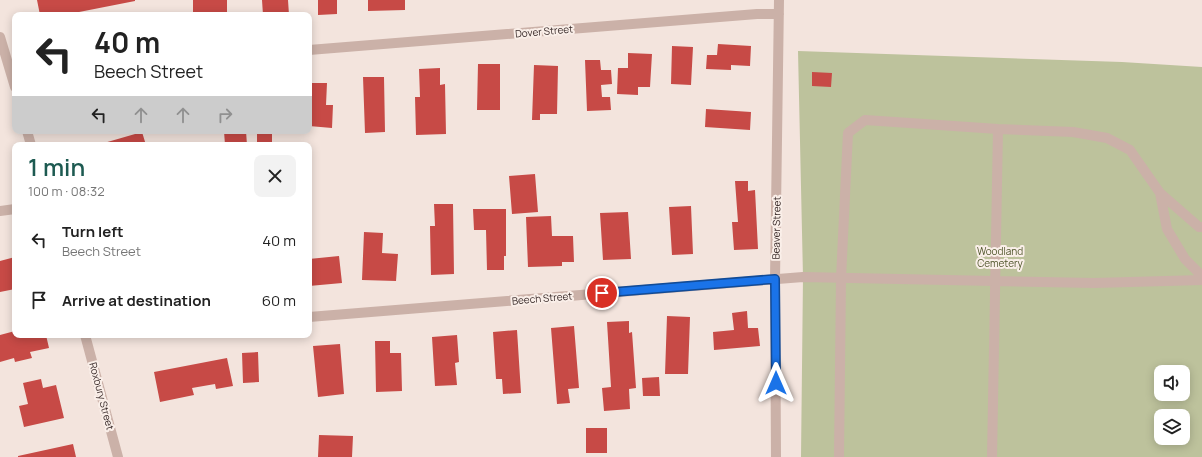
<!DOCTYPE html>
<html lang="en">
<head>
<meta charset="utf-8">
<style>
	:root { --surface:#fff; --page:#f2f2f2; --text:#222; --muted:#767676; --accent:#1d5a51 }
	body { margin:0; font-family:Manrope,sans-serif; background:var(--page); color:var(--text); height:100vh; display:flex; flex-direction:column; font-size:15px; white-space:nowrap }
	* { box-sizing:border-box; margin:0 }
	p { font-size:13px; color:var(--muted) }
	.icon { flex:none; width:22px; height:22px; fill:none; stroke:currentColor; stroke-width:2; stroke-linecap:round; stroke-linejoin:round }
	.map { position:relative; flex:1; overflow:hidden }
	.panel { position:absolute; left:12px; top:142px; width:300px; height:196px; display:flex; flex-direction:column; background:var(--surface); border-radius:8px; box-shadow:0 2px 10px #0003 }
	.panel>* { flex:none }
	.guide { position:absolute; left:12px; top:12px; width:300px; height:122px; border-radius:8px; box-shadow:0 2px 10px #0003; background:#fff; color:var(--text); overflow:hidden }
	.buttons { position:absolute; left:1154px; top:365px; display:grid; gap:8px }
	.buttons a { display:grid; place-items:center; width:36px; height:36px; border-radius:8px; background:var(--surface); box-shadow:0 2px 10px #0003; font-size:20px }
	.pin { position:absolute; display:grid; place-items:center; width:34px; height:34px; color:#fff; margin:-17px; border:2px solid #fff; border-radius:50%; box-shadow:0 1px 4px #0007 }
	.me { position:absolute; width:44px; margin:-22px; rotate:0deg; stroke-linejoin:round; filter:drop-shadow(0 0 3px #0008) }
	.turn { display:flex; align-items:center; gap:14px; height:84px; padding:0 16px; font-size:18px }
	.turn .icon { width:52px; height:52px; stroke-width:2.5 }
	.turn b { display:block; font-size:28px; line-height:34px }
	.lanes { display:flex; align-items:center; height:38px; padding:0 16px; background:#0003; justify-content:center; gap:20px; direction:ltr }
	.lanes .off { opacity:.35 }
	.round { display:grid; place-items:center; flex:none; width:42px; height:42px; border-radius:8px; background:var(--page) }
	.overview { display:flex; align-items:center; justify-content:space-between; height:68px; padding:0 16px }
	h1 { font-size:24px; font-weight:600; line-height:30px; color:var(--accent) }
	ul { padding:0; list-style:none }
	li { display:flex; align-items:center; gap:12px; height:60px; padding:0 16px }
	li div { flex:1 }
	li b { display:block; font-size:15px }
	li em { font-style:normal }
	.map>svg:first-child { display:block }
</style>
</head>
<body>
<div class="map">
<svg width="1202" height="457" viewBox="0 0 1202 457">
	<rect width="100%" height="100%" fill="#f3e4dd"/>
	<path fill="#bdc29c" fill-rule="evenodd" d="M 798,51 L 1122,62 L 1202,67 L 1202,457 L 801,457 L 803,277 ZM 1161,372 L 1183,372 L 1183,394 L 1161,394 ZM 1161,416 L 1183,416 L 1183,438 L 1161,438 Z"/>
	<path fill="#c74a46" d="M 37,0 L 135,0 L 135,1 L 74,13 L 74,15 L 40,15 Z
		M 193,0 L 227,0 L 227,15 L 193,15 Z
		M 262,0 L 288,0 L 289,15 L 263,15 Z
		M 318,0 L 337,0 L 337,14 L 318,15 Z
		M 368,0 L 405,0 L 405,10 L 368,11 Z
		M 718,44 L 751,46 L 750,66 L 731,65 L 731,70 L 706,69 L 707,55 L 717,55 Z
		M 672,46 L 693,47 L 691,85 L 671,84 Z
		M 628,53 L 652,54 L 650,87 L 638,87 L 638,95 L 617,94 L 618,68 L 628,68 Z
		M 585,60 L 600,60 L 601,70 L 611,70 L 612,84 L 601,85 L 602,97 L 610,97 L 611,110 L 587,111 Z
		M 478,64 L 500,64 L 500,110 L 477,110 Z
		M 534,65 L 558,66 L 557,114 L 540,114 L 540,120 L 532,120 Z
		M 440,68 L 440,85 L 445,84 L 446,134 L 416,135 L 415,97 L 420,97 L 419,69 Z
		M 812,72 L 832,73 L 831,87 L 812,86 Z
		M 363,77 L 384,77 L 385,132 L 365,133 Z
		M 309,83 L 327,83 L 326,105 L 333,105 L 332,128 L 309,126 Z
		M 706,109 L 751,112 L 750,130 L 705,127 Z
		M 224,131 L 246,131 L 247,145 L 225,145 Z
		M 257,131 L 272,131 L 272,142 L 257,142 Z
		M 142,132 L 146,145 L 97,145 Z
		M 535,174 L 538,212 L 512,214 L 509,176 Z
		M 735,181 L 748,181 L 748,191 L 755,190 L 758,249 L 734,250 L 732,222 L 738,222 Z
		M 434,204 L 453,204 L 454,274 L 431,275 L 430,226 L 435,226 Z
		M 691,206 L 693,254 L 672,255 L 669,207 Z
		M 473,209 L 506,209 L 506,256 L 504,256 L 504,270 L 487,270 L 486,230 L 474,230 Z
		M 628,212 L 631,259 L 603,260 L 600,213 Z
		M 551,216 L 552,236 L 573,236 L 574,262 L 562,262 L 562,266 L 528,267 L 526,217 Z
		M 364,232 L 383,233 L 382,253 L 398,254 L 396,281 L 362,280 Z
		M 339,256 L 342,283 L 309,286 L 309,259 Z
		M 15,257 L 15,289 L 0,292 L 0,261 Z
		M 747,311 L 748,328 L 758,328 L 760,346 L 714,350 L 713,332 L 734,330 L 732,313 Z
		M 667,316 L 690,317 L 688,374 L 665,374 Z
		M 629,321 L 629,333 L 632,332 L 636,388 L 629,389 L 630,409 L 604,411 L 602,388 L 611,387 L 607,322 Z
		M 574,326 L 579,388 L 568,389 L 570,403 L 557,404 L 551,328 Z
		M 517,330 L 521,393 L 503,394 L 502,379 L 496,379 L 493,332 Z
		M 15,331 L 15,335 L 46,335 L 49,348 L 30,352 L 32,358 L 15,362 L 14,358 L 0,362 L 0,335 Z
		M 457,335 L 459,362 L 455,363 L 457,385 L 435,386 L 432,337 Z
		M 375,341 L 390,341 L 390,353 L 401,353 L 402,391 L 376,392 Z
		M 340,344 L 344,394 L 318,397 L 313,346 Z
		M 258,352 L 259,382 L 243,383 L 242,353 Z
		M 227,358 L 233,386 L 216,389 L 215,384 L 192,388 L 194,395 L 160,402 L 154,372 Z
		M 659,377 L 660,396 L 643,396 L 642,378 Z
		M 41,379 L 43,388 L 56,385 L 64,418 L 24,427 L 19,406 L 28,404 L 23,383 Z
		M 586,428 L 607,428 L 607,453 L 586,453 Z
		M 319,435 L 353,436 L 352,457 L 318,457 Z
		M 73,444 L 76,457 L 18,457 L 18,456 Z"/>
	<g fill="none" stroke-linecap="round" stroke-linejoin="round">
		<path stroke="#cbb1a8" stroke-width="10" d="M 0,37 L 15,87
			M 309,50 L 757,14 L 779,14
			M 27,131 L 31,145
			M 1160,193 L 1167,229 L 1185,259 L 1202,276
			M 0,211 L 15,209
			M 309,317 L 803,277 L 1094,283 L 1202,280
			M 85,335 L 118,457
			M 776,457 L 775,279 L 779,0
			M 839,457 L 841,278 L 848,133 L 865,120 L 998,129 L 1073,132 L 1107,138 L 1130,150 L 1160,193 L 1199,227 L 1202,227
			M 992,457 L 998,129"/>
	</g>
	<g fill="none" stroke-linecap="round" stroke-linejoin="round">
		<g stroke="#114b97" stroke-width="10">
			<path id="route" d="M 602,293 L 775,279 L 776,383"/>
		</g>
		<use href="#route" stroke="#1a73e8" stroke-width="7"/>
	</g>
	<g text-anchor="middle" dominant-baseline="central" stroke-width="4" stroke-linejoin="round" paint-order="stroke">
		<g font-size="10" fill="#382a29" stroke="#faefe9">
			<text transform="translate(544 31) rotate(-5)">Dover Street</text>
			<text transform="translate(776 228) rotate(-89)">Beaver Street</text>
			<text transform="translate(542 298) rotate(-5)">Beech Street</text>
			<text transform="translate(102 396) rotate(75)">Roxbury Street</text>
		</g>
		<g font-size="10" fill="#50562c" stroke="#faefe9">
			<text x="1000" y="251">Woodland<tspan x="1000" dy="12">Cemetery</tspan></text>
		</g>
	</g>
</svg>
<div class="buttons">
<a><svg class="icon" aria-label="sound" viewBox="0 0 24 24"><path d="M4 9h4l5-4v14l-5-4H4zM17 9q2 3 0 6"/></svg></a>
<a><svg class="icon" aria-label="layers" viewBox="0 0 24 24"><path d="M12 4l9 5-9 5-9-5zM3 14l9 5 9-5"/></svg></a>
</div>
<div class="pin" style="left:602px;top:293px;background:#d93025"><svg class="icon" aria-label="arrive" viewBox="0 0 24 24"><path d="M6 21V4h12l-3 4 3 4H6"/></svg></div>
<svg class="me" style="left:776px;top:383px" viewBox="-20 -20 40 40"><path d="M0-17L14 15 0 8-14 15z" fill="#1a73e8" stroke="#fff" stroke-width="4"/></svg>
<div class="guide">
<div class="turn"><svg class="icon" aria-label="left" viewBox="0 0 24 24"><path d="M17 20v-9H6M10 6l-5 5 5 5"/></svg><div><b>40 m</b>Beech Street</div></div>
<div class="lanes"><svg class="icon" aria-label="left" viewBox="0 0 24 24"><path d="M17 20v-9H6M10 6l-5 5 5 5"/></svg><svg class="icon off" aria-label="ahead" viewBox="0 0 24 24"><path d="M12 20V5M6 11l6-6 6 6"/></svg><svg class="icon off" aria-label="ahead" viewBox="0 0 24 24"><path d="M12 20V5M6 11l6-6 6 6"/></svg><svg class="icon off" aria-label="right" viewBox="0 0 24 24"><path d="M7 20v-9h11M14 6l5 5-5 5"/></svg></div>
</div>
<section class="panel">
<div class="overview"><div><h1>1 min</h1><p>100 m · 08:32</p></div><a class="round"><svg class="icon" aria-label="close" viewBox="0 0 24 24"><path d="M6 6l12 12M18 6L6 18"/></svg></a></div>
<ul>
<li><svg class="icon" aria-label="left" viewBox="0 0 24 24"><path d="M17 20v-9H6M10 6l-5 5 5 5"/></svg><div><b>Turn left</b><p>Beech Street</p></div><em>40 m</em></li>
<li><svg class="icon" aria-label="arrive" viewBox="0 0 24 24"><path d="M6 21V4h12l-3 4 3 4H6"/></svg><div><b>Arrive at destination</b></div><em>60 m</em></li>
</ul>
</section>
</div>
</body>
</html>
